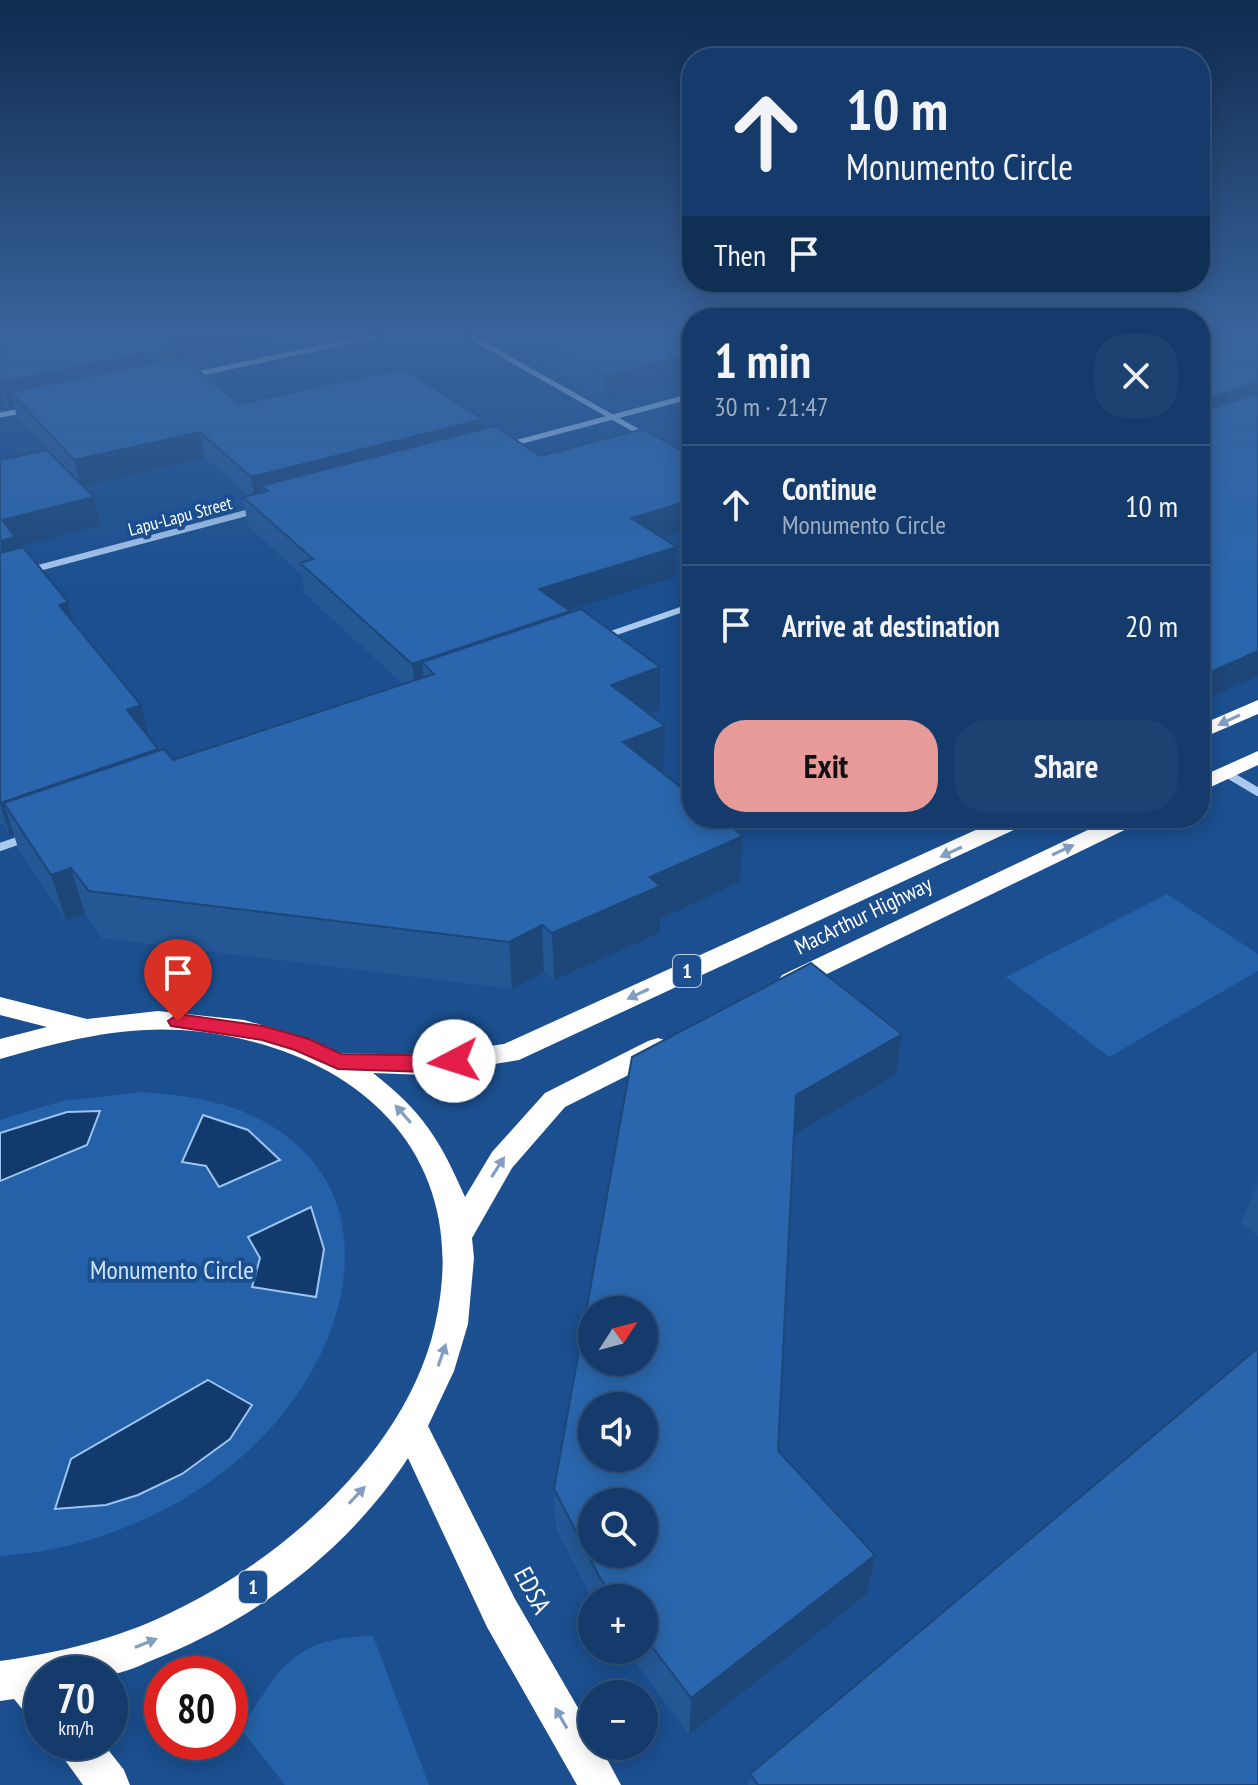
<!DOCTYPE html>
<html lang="en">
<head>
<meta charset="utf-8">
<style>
	:root { --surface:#143b6b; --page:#1d4271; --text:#f1f3f6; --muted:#9dadc1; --line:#33557e; --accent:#e69b98 }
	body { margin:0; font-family:"PT Sans Narrow",sans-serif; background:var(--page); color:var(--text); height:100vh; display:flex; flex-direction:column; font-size:30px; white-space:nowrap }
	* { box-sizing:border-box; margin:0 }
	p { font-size:26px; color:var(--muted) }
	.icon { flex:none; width:44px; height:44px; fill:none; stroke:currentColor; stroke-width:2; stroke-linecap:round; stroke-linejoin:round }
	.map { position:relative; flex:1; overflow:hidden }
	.panel { position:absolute; left:682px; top:308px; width:528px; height:520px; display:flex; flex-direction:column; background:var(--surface); border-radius:32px; box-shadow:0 4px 20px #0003,0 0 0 2px var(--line) }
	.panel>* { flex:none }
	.hud { position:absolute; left:682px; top:48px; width:528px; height:244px; border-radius:32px; box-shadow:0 4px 20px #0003,0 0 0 2px var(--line); background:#143b6b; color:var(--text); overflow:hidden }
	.needle { width:52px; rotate:54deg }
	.tools { position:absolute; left:578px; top:1296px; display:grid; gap:16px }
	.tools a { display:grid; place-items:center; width:80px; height:80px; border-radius:50%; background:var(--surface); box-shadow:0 4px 20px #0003,0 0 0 2px var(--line); font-size:40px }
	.speed { position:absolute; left:24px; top:1656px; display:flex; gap:16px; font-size:40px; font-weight:700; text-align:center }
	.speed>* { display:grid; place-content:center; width:104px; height:104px; border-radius:50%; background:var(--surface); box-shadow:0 4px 20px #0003,0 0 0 2px var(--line); line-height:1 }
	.speed small { font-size:20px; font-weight:400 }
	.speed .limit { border:12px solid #d22; background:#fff; color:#111 }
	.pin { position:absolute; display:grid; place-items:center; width:68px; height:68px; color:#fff; margin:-82px -34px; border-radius:50% 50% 50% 0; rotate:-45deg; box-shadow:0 0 8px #0007 }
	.pin .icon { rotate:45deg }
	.me { position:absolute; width:88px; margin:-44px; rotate:265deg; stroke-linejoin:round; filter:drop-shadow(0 0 6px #0008) }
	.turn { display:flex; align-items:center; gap:28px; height:168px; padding:0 32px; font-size:36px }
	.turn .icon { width:104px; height:104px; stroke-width:2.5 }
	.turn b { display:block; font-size:56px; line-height:68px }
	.then { display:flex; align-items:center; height:76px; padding:0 32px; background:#0003; gap:16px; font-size:30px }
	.round { display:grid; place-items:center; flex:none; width:84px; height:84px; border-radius:32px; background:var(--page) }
	.summary { display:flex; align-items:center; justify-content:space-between; height:136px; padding:0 32px }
	h1 { font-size:48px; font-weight:700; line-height:60px }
	.cta { display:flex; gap:16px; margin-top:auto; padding:16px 32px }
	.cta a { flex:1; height:92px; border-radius:32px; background:var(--accent); color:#111; font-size:32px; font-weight:700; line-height:92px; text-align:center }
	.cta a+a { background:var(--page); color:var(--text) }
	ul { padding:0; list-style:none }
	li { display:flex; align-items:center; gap:24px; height:120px; padding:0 32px; border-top:2px solid var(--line) }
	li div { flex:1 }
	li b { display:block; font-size:30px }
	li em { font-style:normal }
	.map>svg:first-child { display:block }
</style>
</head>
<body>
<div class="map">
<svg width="1258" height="1785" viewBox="0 0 1258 1785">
	<rect width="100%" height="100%" fill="#1b4f8f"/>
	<path fill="#2461a8" d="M 1167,894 L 1258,954 L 1258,971 L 1109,1057 L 1006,977 Z
		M 143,1092 C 179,1095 215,1099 249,1114 C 391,1179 356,1336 269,1430 C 201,1504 99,1550 0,1556 L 0,1120 L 62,1101 Z
		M 373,1636 L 429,1785 L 285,1785 L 241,1729 C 280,1668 293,1637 373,1636 Z"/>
	<path fill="#123a6d" stroke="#9cc4f0" stroke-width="2" d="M 100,1111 L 87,1145 L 0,1181 L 0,1133 L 67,1112 Z
		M 203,1115 L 248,1130 L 280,1160 L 219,1187 L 206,1166 L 182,1162 Z
		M 311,1207 L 324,1249 L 316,1297 L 252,1287 L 260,1258 L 248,1237 Z
		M 208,1380 L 252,1405 L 230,1439 L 182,1474 L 138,1495 L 106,1505 L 55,1509 L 71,1459 Z"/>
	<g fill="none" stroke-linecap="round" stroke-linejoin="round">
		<path stroke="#a9c9ee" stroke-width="5" d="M 469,336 L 646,436
			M 192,375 L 376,336
			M 0,415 L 27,410
			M 511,444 L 692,396"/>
		<path stroke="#a9c9ee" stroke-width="6" d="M 31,570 L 254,511
			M 605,636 L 692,606"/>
		<path stroke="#a9c9ee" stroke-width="8" d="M 1226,773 L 1258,792
			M 0,847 L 26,838"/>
		<path fill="#fff" fill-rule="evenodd" d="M 1258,700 L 1258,714 L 1200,739 L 1200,725 Z
			M 1258,751 L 1258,765 L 1200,792 L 1200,777 Z
			M 1002,818 L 1032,818 L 1029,823 L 519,1060 L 426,1075 L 373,1073 C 423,1112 440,1140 465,1197 L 492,1152 L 545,1093 L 648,1041 L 658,1038 L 668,1041 L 672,1048 L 668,1055 L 565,1107 L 512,1168 L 472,1238 L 474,1258 L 468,1324 L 454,1371 L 428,1426 L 515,1599 L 592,1732 L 592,1746 L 600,1746 L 621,1785 L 577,1785 L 487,1627 L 408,1458 C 351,1546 262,1615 165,1655 C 149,1661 131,1671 114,1674 C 94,1678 64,1674 42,1674 L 42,1722 L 28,1716 L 14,1699 L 0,1701 L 0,1661 C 58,1653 117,1639 170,1613 C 282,1560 407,1451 435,1325 C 476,1146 346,1042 181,1030 C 120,1026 58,1042 0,1059 L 0,1039 L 47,1027 L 0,1015 L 0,997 L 87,1019 L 158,1011 L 244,1020 L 311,1039 L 338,1053 L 426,1055 L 504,1044 Z
			M 1113,818 L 1142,818 L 1139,823 L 800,987 L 791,990 L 782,987 L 778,981 L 782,975 Z
			M 56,1742 L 102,1742 L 124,1770 L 130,1785 L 83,1785 L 62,1756 Z"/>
	</g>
	<path fill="#245895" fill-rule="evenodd" d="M 0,336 L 272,345 L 188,362 L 239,404 L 483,419 L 483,429 L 692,529 L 662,538 L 677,547 L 676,577 L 568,610 L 660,710 L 649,714 L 664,770 L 661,772 L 740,882 L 660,919 L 660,933 L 554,980 L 544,972 L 512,989 L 102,938 L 85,914 L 66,921 L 18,848 L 14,835 L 10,836 L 3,824 L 0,825 L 0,460 L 47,450 L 17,417 L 14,406 L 9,408 L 5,404 L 0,405 ZM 205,458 L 247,496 L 243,497 L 248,526 L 302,575 L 304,593 L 403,684 L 173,760 L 158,751 L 149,737 L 141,705 L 74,623 L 68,602 L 18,547 L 101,525 L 94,497 L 84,486 Z
		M 487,336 L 692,336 L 692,377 L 606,399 Z
		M 902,1034 L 896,1075 L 794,1135 L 778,1451 L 875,1555 L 867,1594 L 689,1735 L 626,1650 L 644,1650 L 644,1598 L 592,1598 L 592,1599 L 556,1529 L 554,1489 L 632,1057 Z
		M 1258,1182 L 1258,1236 L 1241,1224 Z
		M 750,1774 L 1258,1785 L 748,1785 Z"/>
	<path fill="#1d4779" d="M 196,336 L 271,336 L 272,345 L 174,365 L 11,392 L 14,406 L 9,408 L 2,382 L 164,342 Z
		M 692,354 L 692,377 L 606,399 L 606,376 Z
		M 1258,382 L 1258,400 L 1200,412 L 1204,400 Z
		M 0,385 L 5,404 L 0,405 Z
		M 483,419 L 484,445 L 268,491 L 262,486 L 265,502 L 256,504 L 251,477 Z
		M 200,432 L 205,458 L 81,487 L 74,460 Z
		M 94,497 L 101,525 L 18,547 L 23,566 L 0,572 L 2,520 Z
		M 692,500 L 692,529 L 631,547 L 631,518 Z
		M 677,547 L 676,577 L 540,619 L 539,589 Z
		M 68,602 L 76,632 L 59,605 Z
		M 570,611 L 570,642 L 422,662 L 425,693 L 416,696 L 412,664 Z
		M 1258,651 L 1258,676 L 1200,702 L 1200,677 Z
		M 660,667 L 660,710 L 612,728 L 611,685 Z
		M 141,705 L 149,737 L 127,710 Z
		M 665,726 L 664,770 L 623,787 L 623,742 Z
		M 158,749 L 166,782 L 4,803 L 14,835 L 10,836 L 0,803 Z
		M 743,836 L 740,882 L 660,919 L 660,933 L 554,980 L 552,933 L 650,877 Z
		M 71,868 L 85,914 L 66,921 L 51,875 Z
		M 542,925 L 544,972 L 512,989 L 509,942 Z
		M 902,1034 L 896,1075 L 792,1136 L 796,1095 Z
		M 875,1555 L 867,1594 L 689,1735 L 691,1698 Z"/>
	<path fill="#2a66ad" stroke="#1d4779" stroke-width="2" fill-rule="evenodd" d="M 0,336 L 196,336 L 164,342 L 171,348 L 2,382 L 0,380 Z
		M 528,336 L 692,336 L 692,354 L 606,376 Z
		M 1200,336 L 1258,336 L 1258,382 L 1204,400 L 1201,408 L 1208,410 L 1258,393 L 1258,651 L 1200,677 Z
		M 182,357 L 239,404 L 403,368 L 483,419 L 251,477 L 200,432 L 74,460 L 11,392 Z
		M 495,426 L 540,456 L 643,429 L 692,457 L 692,500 L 631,518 L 677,547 L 539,589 L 570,611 L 412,664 L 300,563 L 313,559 L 243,497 L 268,491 L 262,486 L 268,484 Z
		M 47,450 L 94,497 L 2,520 L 15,537 L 0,541 L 0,460 Z
		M 23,547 L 68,602 L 59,605 L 141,705 L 127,710 L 158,749 L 0,803 L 0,553 Z
		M 581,609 L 660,667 L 611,685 L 665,726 L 623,742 L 692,796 L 692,818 L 720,818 L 743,836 L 650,877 L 660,886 L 552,933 L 542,925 L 509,942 L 89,891 L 71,868 L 51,875 L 4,803 L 164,749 L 173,760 L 434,674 L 422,662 Z
		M 811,963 L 902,1034 L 796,1095 L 778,1451 L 875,1555 L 691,1698 L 644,1636 L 644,1598 L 615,1598 L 600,1578 L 554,1489 L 632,1057 ZM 592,1310 L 644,1310 L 644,1362 L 592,1362 ZM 592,1406 L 644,1406 L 644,1458 L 592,1458 ZM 592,1502 L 644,1502 L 644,1554 L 592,1554 Z
		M 1258,1348 L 1258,1785 L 758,1785 L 750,1774 Z"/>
	<defs><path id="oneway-solid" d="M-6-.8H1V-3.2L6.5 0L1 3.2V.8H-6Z" transform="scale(2)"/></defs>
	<g fill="#829ec1">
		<use href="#oneway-solid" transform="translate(1229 720) rotate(155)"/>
		<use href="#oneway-solid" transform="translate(1063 850) rotate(-25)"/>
		<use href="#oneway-solid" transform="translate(951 852) rotate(155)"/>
		<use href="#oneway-solid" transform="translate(638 994) rotate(155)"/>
		<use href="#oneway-solid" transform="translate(403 1114) rotate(-131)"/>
		<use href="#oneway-solid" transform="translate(498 1167) rotate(-57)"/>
		<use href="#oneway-solid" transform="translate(442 1355) rotate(-71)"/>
		<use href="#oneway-solid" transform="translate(357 1495) rotate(-47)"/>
		<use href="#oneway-solid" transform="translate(146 1643) rotate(-22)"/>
		<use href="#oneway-solid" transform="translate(561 1718) rotate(-120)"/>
	</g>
	<linearGradient id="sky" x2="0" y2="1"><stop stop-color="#0f2b4f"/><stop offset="0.57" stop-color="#39639b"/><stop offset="1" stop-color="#39639b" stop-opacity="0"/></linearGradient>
	<rect width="1258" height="585" fill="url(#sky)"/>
	<path fill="#e11d48" stroke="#92132f" stroke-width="2" d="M 178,1014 L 263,1026 L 309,1039 L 341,1054 L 461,1056 L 464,1061 L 461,1066 L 426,1072 L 338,1069 L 295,1050 L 262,1040 L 171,1026 L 168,1021 Z"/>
	<g text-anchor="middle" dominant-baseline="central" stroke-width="8" stroke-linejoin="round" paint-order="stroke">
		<g font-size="18" fill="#fff" stroke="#1b4f8f">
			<text transform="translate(180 516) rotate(-15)">Lapu-Lapu Street</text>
		</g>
		<g fill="#1b4f8f" stroke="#bbcadd" stroke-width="2">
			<rect x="673" y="955" width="28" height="32" rx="6"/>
			<rect x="239" y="1571" width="28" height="32" rx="6"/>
		</g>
		<g font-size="20" font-weight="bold" fill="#fff">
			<text x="687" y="971">1</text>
			<text x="253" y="1587">1</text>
		</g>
		<g font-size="22" fill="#fff" stroke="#1b4f8f">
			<text transform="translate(863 915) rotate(-26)">MacArthur Highway</text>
		</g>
		<g font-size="26" fill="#cfe3fa" stroke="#1b4f8f">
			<text x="172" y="1269">Monumento Circle</text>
		</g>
		<g font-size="26" fill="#fff" stroke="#1b4f8f">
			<text transform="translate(533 1590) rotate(62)">EDSA</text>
		</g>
	</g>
</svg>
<div class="tools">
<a><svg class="needle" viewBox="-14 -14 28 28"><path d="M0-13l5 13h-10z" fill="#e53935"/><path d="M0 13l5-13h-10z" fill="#9dadc1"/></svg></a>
<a><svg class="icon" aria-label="sound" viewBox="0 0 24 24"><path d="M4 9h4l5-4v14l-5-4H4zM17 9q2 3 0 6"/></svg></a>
<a><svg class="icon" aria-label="search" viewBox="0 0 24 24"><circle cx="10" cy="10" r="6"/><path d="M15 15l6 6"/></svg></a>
<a>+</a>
<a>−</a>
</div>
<div class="speed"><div>70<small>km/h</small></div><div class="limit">80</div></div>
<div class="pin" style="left:178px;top:1021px;background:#d93025"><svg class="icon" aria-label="arrive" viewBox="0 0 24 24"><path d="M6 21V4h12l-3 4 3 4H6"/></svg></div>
<svg class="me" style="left:454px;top:1061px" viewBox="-20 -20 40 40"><circle r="19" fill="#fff"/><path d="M0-13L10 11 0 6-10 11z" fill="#e11d48"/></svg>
<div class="hud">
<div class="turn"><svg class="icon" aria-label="ahead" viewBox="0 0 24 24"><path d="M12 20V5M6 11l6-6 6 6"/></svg><div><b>10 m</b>Monumento Circle</div></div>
<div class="then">Then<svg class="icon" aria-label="arrive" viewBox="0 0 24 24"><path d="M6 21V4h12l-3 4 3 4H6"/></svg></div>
</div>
<section class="panel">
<div class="summary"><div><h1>1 min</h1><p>30 m · 21:47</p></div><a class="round"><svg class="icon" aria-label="close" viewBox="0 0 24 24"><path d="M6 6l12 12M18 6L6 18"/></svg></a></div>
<ul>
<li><svg class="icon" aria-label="ahead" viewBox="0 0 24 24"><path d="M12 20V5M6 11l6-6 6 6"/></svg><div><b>Continue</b><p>Monumento Circle</p></div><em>10 m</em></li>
<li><svg class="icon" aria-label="arrive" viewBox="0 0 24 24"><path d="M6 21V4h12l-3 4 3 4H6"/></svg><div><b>Arrive at destination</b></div><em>20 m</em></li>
</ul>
<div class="cta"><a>Exit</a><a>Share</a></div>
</section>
</div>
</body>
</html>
